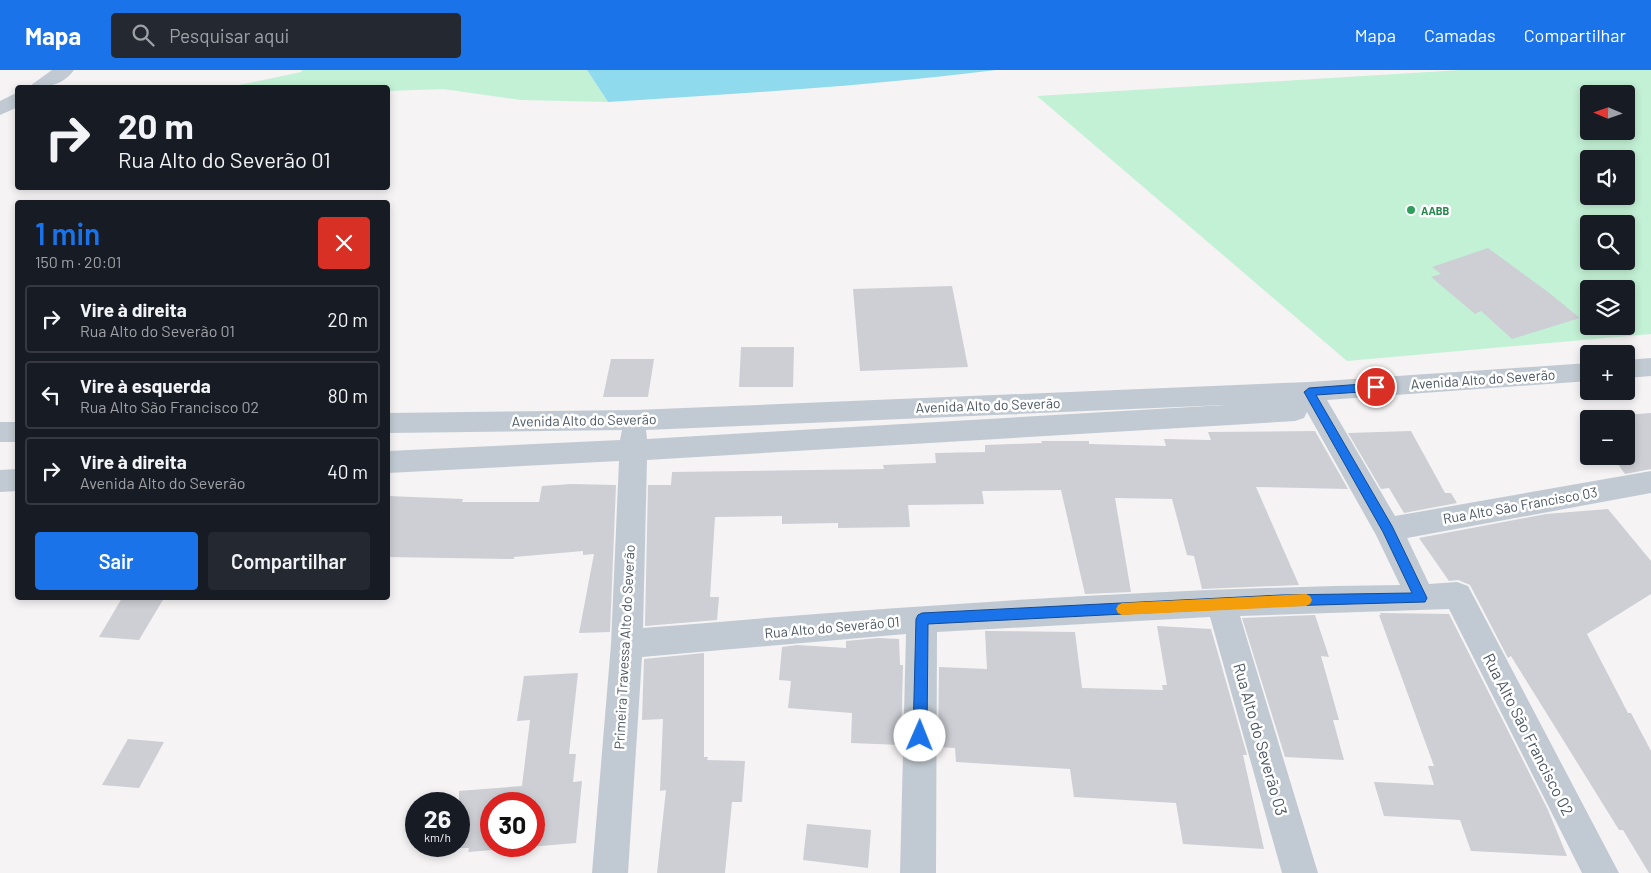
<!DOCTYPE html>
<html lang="pt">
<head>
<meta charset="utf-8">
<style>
	:root { --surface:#171b24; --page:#242831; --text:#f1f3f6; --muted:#9ea1a6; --line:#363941; --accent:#1a73e8 }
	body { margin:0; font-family:Barlow,sans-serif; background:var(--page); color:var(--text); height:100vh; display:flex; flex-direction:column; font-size:19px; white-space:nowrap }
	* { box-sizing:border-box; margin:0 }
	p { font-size:16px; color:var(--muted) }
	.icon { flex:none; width:28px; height:28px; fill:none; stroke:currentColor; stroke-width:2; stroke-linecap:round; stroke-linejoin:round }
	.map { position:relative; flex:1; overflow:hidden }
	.drawer { position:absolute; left:15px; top:130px; width:375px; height:400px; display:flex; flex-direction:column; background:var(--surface); border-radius:5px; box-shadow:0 2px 8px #0003 }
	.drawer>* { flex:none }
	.banner { position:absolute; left:15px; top:15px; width:375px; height:105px; border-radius:5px; box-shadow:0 2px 8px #0003; background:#171b24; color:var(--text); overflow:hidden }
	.needle { width:32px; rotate:272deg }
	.fabs { position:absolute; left:1580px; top:15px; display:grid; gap:10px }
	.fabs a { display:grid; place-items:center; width:55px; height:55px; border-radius:5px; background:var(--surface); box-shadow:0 2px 8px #0003; font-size:25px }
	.speed { position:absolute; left:405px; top:722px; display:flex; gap:10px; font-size:25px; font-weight:700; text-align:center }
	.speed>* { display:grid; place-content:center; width:65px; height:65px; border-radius:50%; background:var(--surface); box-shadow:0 2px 8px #0003; line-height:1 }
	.speed small { font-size:12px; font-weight:400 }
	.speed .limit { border:8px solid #d22; background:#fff; color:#111 }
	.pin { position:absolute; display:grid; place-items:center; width:42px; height:42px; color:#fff; margin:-21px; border:2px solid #fff; border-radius:50%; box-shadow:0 1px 5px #0007 }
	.me { position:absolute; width:55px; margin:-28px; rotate:1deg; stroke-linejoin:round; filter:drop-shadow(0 0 4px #0008) }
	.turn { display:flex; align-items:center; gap:18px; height:105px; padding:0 20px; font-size:22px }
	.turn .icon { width:65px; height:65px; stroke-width:2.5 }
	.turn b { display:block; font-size:35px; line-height:42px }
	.round { display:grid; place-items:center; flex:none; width:52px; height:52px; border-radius:5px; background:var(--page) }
	.headline { display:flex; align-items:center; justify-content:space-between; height:85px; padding:0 20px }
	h1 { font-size:30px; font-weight:600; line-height:38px; color:var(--accent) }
	.cta { display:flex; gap:10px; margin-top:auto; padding:10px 20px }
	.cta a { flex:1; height:58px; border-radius:5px; background:var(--accent); color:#fff; font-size:20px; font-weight:600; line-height:58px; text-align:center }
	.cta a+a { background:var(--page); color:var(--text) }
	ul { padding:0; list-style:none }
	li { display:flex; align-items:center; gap:15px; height:68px; margin:0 10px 8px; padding:0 10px; border:2px solid var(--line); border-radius:5px }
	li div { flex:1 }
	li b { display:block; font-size:19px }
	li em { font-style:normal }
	header { display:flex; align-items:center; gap:30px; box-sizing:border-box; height:70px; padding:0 25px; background:var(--accent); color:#fff }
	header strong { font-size:24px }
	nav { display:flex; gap:28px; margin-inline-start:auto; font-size:18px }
	.search { width:350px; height:45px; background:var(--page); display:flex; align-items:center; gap:12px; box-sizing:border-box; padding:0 18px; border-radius:5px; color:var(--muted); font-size:19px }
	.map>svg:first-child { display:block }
</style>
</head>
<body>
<header>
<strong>Mapa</strong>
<div class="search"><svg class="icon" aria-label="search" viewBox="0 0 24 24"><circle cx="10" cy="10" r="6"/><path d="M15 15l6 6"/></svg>Pesquisar aqui</div>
<nav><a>Mapa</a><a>Camadas</a><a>Compartilhar</a></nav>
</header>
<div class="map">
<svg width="1651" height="803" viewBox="0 0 1651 803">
	<rect width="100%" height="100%" fill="#f5f3f3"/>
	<path fill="#c3f1d5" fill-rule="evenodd" d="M 302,0 L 587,0 L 608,32 L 521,30 L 443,19 L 388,21 L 388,18 L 225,18 L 301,2 Z
		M 1461,0 L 1651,0 L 1651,264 L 1347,291 L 1037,26 ZM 1589,24 L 1626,24 L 1626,61 L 1589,61 ZM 1589,89 L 1626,89 L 1626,126 L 1589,126 ZM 1589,154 L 1626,154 L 1626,191 L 1589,191 ZM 1589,219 L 1626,219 L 1626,256 L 1589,256 Z"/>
	<path fill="#90daee" d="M 587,0 L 996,0 C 867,16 738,24 608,32 Z"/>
	<path fill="#cdcfd5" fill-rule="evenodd" d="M 1488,178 L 1548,222 L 1580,248 L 1512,269 L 1481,241 L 1475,244 L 1431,207 L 1441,204 L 1432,197 Z
		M 952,216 L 968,297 L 860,301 L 853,219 Z
		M 741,277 L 794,277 L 793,317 L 739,317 Z
		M 611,289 L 654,289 L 648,327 L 603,327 Z
		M 1651,343 L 1651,399 L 1625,404 L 1612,386 L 1626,386 L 1626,349 L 1589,349 L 1589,356 L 1582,348 Z
		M 1315,361 L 1348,419 L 1256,417 L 1299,515 L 1202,519 L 1194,486 L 1187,485 L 1172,429 L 1115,428 L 1131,522 L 1085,524 L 1061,420 L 982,421 L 984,434 L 908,435 L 910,457 L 838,458 L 838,453 L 782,454 L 782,446 L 715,447 L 710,527 L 719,527 L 717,550 L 645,556 L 648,415 L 671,415 L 672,402 L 884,399 L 883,395 L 936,393 L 935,383 L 985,382 L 985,375 L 1042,373 L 1041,371 L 1089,371 L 1089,374 L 1166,376 L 1164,369 L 1211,370 L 1208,362 Z
		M 1411,361 L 1445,423 L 1451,423 L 1457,433 L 1404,443 L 1389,418 L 1381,419 L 1348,363 Z
		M 571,414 L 616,415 L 610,562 L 579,563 L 594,484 L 583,485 L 583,481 L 514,487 L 514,489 L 388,487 L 388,426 L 463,429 L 462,432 L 539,432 L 542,416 Z
		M 1608,439 L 1651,491 L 1651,524 L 1587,564 L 1628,643 L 1631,643 L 1651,681 L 1651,803 L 1649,803 L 1623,760 L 1619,760 L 1511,586 L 1508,588 L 1470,515 L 1458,510 L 1449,511 L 1419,468 L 1546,444 Z
		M 122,528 L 164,528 L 139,570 L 99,567 Z
		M 1380,543 L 1449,544 L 1548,740 L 1567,786 L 1471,781 L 1460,750 L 1384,746 L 1374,712 L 1434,715 L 1428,696 L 1434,696 L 1379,545 L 1381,545 Z
		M 1315,545 L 1329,587 L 1321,586 L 1339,650 L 1333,650 L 1344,690 L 1285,687 L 1242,548 Z
		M 1157,556 L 1211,559 L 1247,685 L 1243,685 L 1264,779 L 1183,774 L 1176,733 L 1074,727 L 1070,699 L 956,692 L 955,678 L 938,677 L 939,597 L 987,599 L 985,561 L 1075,562 L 1082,618 L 1163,620 L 1162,615 L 1167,615 Z
		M 878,568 L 899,569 L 900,595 L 903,595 L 901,675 L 851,673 L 852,643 L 788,638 L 791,611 L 779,610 L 782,577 L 797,575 L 846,578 L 846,571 Z
		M 704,583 L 704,687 L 708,687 L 707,690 L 745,691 L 742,732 L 732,732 L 725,803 L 657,803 L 666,720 L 660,721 L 663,649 L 642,650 L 644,589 Z
		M 578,603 L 569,684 L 576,684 L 573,712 L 582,711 L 576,773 L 468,782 L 469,778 L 459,778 L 459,721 L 522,716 L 530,650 L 517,651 L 524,606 ZM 491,734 L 534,734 L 534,776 L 491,776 Z
		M 128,669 L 164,672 L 139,718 L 102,715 Z
		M 807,754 L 871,760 L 868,798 L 803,790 Z"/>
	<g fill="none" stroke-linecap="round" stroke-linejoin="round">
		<path fill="#c1cad2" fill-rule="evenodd" d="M 52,0 L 74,0 C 63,16 44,18 27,18 Z
			M 18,22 L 18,37 L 0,45 L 0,31 Z
			M 1651,288 L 1651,306 L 1626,308 L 1626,290 Z
			M 1589,293 L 1589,311 L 1327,330 L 1395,446 L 1651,401 L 1651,423 L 1407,468 L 1429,514 L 1457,512 L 1468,516 L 1619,803 L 1582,803 L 1449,539 L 1240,546 L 1318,803 L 1282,803 L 1210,547 L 937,562 L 936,803 L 900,803 L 906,564 L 642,587 L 628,803 L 592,803 L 611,574 L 619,391 L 388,403 L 388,381 L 620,370 L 622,360 L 388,363 L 388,343 L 635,340 L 1309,312 ZM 1225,335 L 647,369 L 646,360 ZM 1307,342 L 1376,465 L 1400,515 C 1147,518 895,537 643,558 L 647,390 L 1295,351 L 1304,348 Z
			M 0,352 L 18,352 L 18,372 L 0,372 Z
			M 18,399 L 18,421 L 0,422 L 0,400 Z"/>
	</g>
	<path fill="#1a73e8" stroke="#114b97" d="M 1376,313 L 1381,317 L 1376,321 L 1316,325 L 1392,456 L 1427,528 L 1425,532 L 1281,536 L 928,554 L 927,666 L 925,671 L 920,673 L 915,671 L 913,666 L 916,549 L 918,545 L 922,543 L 1281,525 L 1412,523 L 1383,462 L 1304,322 L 1309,318 Z"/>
	<path fill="#f59e0b" d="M 1306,524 L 1310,526 L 1312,530 L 1310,534 L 1306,536 L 1122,545 L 1118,543 L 1116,539 L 1118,535 L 1122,533 Z"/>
	<circle fill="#2e9e5b" stroke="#fff" stroke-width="2" cx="1411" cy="140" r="5"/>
	<g text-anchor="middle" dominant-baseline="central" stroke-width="5" stroke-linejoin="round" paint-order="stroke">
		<g font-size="11" font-weight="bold" fill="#27864d" stroke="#fff" text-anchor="start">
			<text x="1421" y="140">AABB</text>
		</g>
		<g font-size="14" fill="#4a5661" stroke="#fff">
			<text transform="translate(1483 309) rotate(-4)">Avenida Alto do Severão</text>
			<text transform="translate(988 335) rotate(-2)">Avenida Alto do Severão</text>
			<text transform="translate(584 350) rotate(-1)">Avenida Alto do Severão</text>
			<text transform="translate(1520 435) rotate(-10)">Rua Alto São Francisco 03</text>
			<text transform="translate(832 557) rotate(-5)">Rua Alto do Severão 01</text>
			<text transform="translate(624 577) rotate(-87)">Primeira Travessa Alto do Severão</text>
		</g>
		<g font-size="16" fill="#4a5661" stroke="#fff">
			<text transform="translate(1529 664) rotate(63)">Rua Alto São Francisco 02</text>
			<text transform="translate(1261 669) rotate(74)">Rua Alto do Severão 03</text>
		</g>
	</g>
</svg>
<div class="fabs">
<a><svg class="needle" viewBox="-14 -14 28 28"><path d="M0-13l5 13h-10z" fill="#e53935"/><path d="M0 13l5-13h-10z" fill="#9ea1a6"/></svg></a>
<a><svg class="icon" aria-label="sound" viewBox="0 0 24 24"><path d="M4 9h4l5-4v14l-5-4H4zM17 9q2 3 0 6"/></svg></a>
<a><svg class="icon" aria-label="search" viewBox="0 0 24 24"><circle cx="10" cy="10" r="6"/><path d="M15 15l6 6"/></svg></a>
<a><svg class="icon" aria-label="layers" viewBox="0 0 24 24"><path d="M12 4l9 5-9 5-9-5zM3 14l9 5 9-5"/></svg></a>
<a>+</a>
<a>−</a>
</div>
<div class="speed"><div>26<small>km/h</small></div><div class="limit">30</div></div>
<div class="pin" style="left:1376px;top:317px;background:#d93025"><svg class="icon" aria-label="arrive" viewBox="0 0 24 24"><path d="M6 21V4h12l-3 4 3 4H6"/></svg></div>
<svg class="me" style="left:920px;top:666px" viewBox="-20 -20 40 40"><circle r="19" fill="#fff"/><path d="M0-13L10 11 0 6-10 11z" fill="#1a73e8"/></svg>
<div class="banner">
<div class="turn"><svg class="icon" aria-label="right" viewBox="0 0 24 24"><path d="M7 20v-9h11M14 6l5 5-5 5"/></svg><div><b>20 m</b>Rua Alto do Severão 01</div></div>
</div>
<section class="drawer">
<div class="headline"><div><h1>1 min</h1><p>150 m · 20:01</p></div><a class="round" style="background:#d93025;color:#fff"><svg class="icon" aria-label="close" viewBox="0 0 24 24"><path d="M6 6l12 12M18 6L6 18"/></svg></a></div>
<ul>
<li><svg class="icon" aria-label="right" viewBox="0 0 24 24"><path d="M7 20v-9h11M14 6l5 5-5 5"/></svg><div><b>Vire à direita</b><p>Rua Alto do Severão 01</p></div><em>20 m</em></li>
<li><svg class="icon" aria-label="left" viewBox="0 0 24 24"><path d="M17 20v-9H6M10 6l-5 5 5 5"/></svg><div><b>Vire à esquerda</b><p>Rua Alto São Francisco 02</p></div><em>80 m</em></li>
<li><svg class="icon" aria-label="right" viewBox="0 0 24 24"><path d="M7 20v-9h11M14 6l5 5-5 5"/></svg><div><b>Vire à direita</b><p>Avenida Alto do Severão</p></div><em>40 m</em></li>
</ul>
<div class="cta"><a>Sair</a><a>Compartilhar</a></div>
</section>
</div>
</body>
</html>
